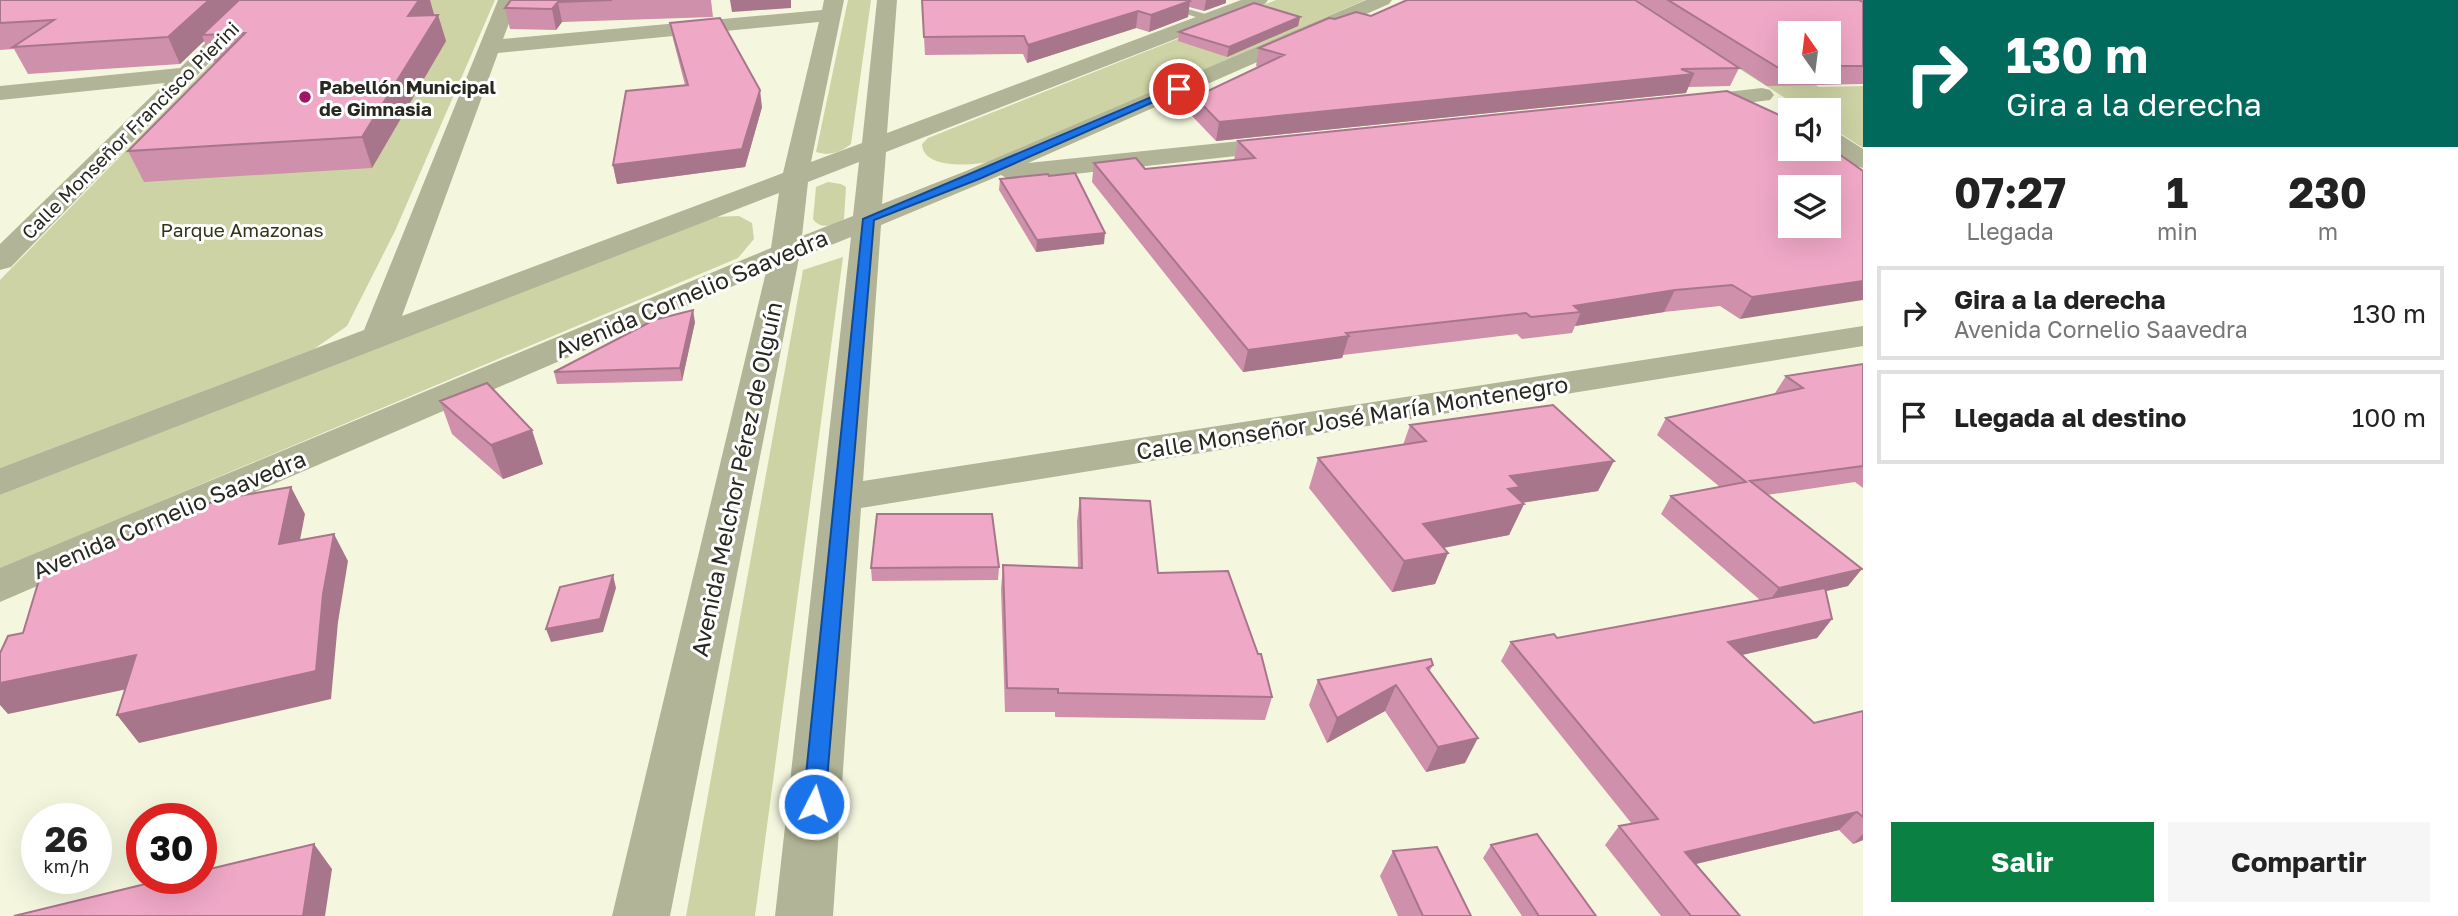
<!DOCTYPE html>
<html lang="es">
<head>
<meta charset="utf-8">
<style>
	:root { --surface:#fff; --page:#f6f6f6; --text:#222; --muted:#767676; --line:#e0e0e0; --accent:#0b8043 }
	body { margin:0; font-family:"Golos Text",sans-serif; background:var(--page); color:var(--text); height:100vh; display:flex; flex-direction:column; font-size:26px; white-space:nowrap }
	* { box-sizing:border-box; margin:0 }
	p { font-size:23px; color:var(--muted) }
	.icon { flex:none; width:38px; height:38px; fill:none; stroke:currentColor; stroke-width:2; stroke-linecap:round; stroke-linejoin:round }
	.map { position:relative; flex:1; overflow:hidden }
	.drawer { display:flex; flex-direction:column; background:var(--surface); width:595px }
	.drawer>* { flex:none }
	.top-card { background:#00695c; color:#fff; overflow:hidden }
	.needle { width:46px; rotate:346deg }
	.buttons { position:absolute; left:1778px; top:21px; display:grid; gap:14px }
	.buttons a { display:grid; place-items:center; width:63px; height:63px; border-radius:0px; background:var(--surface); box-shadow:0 7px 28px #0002; font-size:35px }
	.speed { position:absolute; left:21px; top:803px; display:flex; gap:14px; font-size:35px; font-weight:700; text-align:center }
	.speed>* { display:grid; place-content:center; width:91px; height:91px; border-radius:50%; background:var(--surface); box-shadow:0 7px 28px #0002; line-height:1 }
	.speed small { font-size:18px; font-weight:400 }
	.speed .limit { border:10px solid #d22; background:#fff; color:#111 }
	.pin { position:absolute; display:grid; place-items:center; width:60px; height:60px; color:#fff; margin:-30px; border:4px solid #fff; border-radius:50%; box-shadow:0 2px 7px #0007 }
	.me { position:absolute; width:77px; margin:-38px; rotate:5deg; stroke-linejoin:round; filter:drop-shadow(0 0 5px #0008) }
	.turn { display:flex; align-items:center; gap:24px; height:147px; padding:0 28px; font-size:32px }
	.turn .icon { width:91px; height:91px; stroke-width:2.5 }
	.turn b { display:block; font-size:49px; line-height:60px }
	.eta { display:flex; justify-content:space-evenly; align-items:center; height:119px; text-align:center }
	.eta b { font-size:42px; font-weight:700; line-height:49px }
	.action { display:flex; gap:14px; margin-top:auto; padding:14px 28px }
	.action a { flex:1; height:80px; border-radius:0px; background:var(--accent); color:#fff; font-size:28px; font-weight:700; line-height:80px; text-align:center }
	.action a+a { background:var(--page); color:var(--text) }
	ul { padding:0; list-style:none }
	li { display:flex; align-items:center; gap:21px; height:94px; margin:0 14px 10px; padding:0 14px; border:4px solid var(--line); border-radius:0px }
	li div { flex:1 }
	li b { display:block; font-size:26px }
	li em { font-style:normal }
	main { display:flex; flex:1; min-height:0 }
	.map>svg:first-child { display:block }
</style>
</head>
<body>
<main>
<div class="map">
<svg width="1863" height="916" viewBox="0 0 1863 916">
	<rect width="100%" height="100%" fill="#f4f7de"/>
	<path fill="#ced3a5" d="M 272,0 L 495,0 L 395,231 L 347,326 L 314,349 L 0,468 L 0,280 Z
		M 848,0 L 871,0 L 851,144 C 839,153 830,156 816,152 Z
		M 1276,0 L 1365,0 L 994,161 C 977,165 923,171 922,144 L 928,138 Z
		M 1631,0 L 1673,0 L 1819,87 L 1863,86 L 1863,148 L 1829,126 L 1829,110 L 1804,110 Z
		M 828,182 L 841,184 L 846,187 L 844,219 C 835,226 820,230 813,219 L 816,187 Z
		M 739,216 L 752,223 L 754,239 L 738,258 L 0,569 L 0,495 L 711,217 Z
		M 843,257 L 755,916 L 686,916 L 803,270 Z"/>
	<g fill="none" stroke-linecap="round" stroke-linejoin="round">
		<path fill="#b1b496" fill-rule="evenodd" d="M 1138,0 L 1157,0 L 1219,18 L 1213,22 Z"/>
		<path fill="#b1b496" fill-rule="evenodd" d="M 249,0 L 270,0 L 11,267 L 0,270 L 0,244 L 165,83 L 0,100 L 0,86 L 180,68 Z
			M 498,0 L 518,0 L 503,39 L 822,10 L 824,0 L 844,0 L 811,162 L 862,143 L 877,0 L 897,0 L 887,133 L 1241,0 L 1268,0 L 1265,4 L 886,152 L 882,204 L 966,171 L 1366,0 L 1392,0 L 1389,4 L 1028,163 L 1290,136 L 1299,139 L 1303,144 L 1299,149 L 1012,181 L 1001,175 L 881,225 L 863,481 L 1863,326 L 1863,346 L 861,508 L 833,916 L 775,916 L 851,237 L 799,258 L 670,916 L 612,916 L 766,272 L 0,602 L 0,568 L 771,248 L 779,193 L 0,495 L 0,468 L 364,330 ZM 819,22 L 783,173 L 402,316 L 498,53 ZM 859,162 L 853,216 L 802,236 L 808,182 Z
			M 1762,88 L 1770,90 L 1774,95 L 1770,100 L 1691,110 L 1683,108 L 1679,103 L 1683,98 L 1691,96 Z
			M 1829,131 L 1838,133 L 1863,149 L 1863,168 L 1854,165 L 1828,149 Z"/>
	</g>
	<path fill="#ce90ab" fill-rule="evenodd" d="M 0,0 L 430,0 L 433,15 L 438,15 L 446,41 L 372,168 L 144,182 L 128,151 L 216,62 L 213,62 L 204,41 L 180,64 L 28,74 L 14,49 L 0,50 Z
		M 511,0 L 711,0 L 713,17 L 562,22 L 556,30 L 510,29 L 505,8 Z
		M 922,0 L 1226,0 L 1226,3 L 1204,11 L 1189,7 L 1188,17 L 1149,32 L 1136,28 L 1027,63 L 1023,54 L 925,55 Z
		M 1637,0 L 1863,0 L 1863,84 L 1767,86 ZM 1790,33 L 1829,33 L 1829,72 L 1790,72 Z
		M 1371,16 L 1739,68 L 1730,86 L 1688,87 L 1686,93 L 1216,141 L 1192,116 L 1195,97 L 1259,67 L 1256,66 L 1259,48 L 1335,19 Z
		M 1300,17 L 1298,26 L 1227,57 L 1178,41 L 1179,32 Z
		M 670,23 L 762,107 L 745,167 L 617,184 L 613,165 L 685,85 L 673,39 Z
		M 1238,141 L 1863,171 L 1740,319 L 1720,306 L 1664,312 L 1575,326 L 1572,333 L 1522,339 L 1517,334 L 1343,355 L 1342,358 L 1243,372 L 1092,182 L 1094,163 L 1145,169 L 1234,160 Z
		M 1049,176 L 1104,244 L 1036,252 L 999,190 L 1000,179 Z
		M 695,322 L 682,381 L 557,384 L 554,372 Z
		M 1863,364 L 1863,488 L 1855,482 L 1767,495 L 1848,586 L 1826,591 L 1832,619 L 1817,638 L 1742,655 L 1814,723 L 1863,711 L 1863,840 L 1853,844 L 1839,830 L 1696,864 L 1740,916 L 1661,916 L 1605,845 L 1619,826 L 1632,824 L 1501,661 L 1511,642 L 1557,638 L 1760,600 L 1661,514 L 1671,496 L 1720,487 L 1657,435 L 1666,418 L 1777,393 L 1775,393 L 1786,376 Z
		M 440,401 L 543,464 L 503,479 L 452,434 Z
		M 1410,425 L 1598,491 L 1522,503 L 1524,504 L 1509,535 L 1444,548 L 1448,553 L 1435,584 L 1392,592 L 1309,488 L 1318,458 L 1403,445 Z
		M 1080,498 L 1158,573 L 1272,697 L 1265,720 L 1055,717 L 1055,712 L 1005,712 L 1001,589 L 1003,565 L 1078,568 L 1077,521 Z
		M 999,567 L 998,580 L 872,581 L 871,568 Z
		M 1433,665 L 1429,672 L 1465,763 L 1426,772 L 1385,711 L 1327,743 L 1309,705 L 1318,680 Z
		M 1491,845 L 1596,916 L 1522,916 L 1483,858 Z
		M 1393,851 L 1471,916 L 1398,916 L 1380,876 Z"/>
	<path fill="#a8768b" d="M 209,0 L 245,0 L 202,35 L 204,41 L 180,64 L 168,37 Z
		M 419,0 L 430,0 L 434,14 L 416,42 L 408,16 Z
		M 730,0 L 791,0 L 791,8 L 732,12 Z
		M 1206,0 L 1226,0 L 1226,3 L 1204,11 Z
		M 1190,1 L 1188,17 L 1149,32 L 1151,15 Z
		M 558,2 L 562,22 L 556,30 L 552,9 Z
		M 1138,11 L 1136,28 L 1027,63 L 1028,45 Z
		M 438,15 L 446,41 L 372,168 L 362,137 Z
		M 1300,17 L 1298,26 L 1227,57 L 1229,47 Z
		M 1694,74 L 1686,93 L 1216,141 L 1219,122 Z
		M 760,90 L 762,107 L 745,167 L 617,184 L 613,165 Z
		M 1105,233 L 1104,244 L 1036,252 L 1037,240 Z
		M 1863,281 L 1863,300 L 1740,319 L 1752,297 Z
		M 1675,290 L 1664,312 L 1575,326 L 1581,312 L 1574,306 Z
		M 693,310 L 695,322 L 682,381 L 680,368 Z
		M 1349,336 L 1342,358 L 1243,372 L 1248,350 Z
		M 532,430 L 543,464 L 503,479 L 491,445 Z
		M 1614,461 L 1598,491 L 1512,504 L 1524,504 L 1509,535 L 1410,554 L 1423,524 L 1510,476 Z
		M 291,487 L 305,514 L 294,571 L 279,544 Z
		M 334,534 L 348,561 L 338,622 L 331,699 L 139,743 L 117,715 L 323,594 Z
		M 1448,553 L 1435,584 L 1392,592 L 1404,561 Z
		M 1862,569 L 1848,586 L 1766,605 L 1779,588 Z
		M 613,575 L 616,588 L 603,632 L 551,642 L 546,629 Z
		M 1832,619 L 1817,638 L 1715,661 L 1728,642 Z
		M 136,655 L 156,683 L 8,714 L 0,705 L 0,683 Z
		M 1396,685 L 1385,711 L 1327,743 L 1337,718 Z
		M 1478,738 L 1465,763 L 1426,772 L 1438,747 Z
		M 1857,812 L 1839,830 L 1670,870 L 1685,852 Z
		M 1863,834 L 1863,840 L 1853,844 Z
		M 314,844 L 332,869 L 325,916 L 303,916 Z"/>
	<path fill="#f0a8c7" stroke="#a8768b" stroke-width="2" fill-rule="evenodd" d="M 0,0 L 209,0 L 168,37 L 13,47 L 54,20 L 0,23 Z
		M 239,0 L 419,0 L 408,16 L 438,15 L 362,137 L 128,151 L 245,33 L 202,35 Z
		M 511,0 L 612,0 L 558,2 L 552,9 L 505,8 Z
		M 922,0 L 1188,0 L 1190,1 L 1151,15 L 1138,11 L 1028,45 L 1024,36 L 924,37 Z
		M 1407,0 L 1635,0 L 1739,68 L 1681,69 L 1694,74 L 1219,122 L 1195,97 L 1284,55 L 1259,48 L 1329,18 L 1335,19 L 1356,12 L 1371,16 Z
		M 1668,0 L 1859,0 L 1863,2 L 1863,66 L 1829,66 L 1829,33 L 1790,33 L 1790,67 L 1777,67 Z
		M 1254,3 L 1300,17 L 1229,47 L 1179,32 Z
		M 720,18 L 760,90 L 742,149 L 613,165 L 626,91 L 688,85 L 670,23 Z
		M 1727,91 L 1790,120 L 1790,149 L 1829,149 L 1829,147 L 1863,171 L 1863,281 L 1752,297 L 1732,285 L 1675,290 L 1574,306 L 1581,312 L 1531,317 L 1526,313 L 1346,333 L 1349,336 L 1248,350 L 1094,163 L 1136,158 L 1145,169 L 1255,158 L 1238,141 ZM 1790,187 L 1829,187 L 1829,226 L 1790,226 Z
		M 1075,173 L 1105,233 L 1037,240 L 1000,179 L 1048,174 L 1049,176 Z
		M 693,310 L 680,368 L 554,372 L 654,320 Z
		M 1863,364 L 1863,466 L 1750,481 L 1862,569 L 1779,588 L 1671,496 L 1746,482 L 1666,418 L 1803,388 L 1786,376 Z
		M 487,383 L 532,430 L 491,445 L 440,401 Z
		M 1553,405 L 1614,461 L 1510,476 L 1520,487 L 1508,489 L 1524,504 L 1423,524 L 1448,553 L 1404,561 L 1318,458 L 1426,441 L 1410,425 Z
		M 291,487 L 279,544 L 334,534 L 323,594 L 316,671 L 117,715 L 136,655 L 0,683 L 0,653 L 8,636 L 23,633 L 42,570 L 220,499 Z
		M 1080,498 L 1150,501 L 1158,573 L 1228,571 L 1258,654 L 1261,654 L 1272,697 L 1058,693 L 1058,689 L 1007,688 L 1003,565 L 1082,568 Z
		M 877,514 L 992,514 L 999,567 L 871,568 Z
		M 613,575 L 600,619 L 546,629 L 560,587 Z
		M 1825,588 L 1832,619 L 1728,642 L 1814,723 L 1863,711 L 1863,817 L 1857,812 L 1685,852 L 1740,916 L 1691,916 L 1619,826 L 1658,819 L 1511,642 L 1554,634 L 1557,638 Z
		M 1431,659 L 1433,665 L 1427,668 L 1478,738 L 1438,747 L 1396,685 L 1337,718 L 1318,680 Z
		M 1537,834 L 1596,916 L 1539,916 L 1491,845 Z
		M 314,844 L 303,916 L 14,916 L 170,878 L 201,878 L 201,871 Z
		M 1437,847 L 1471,916 L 1423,916 L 1393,851 Z"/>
	<path fill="#1a73e8" stroke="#114b97" stroke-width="2" d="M 1175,87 L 1183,89 L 979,179 L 874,220 L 825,804 L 822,811 L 814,814 L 806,811 L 803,804 L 863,219 Z"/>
	<circle fill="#9e1665" stroke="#fff" stroke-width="2.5" cx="305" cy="97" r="7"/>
	<g text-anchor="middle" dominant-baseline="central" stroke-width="6" stroke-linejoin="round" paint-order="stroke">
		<g font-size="19" font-weight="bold" fill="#27281f" stroke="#fff" text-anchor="start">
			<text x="319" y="86">Pabellón Municipal<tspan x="319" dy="22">de Gimnasia</tspan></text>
		</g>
		<g font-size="19" fill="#27281f" stroke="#fff">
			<text transform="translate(130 130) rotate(-45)">Calle Monseñor Francisco Pierini</text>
		</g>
		<g font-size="19" fill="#323415" stroke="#fff">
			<text x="242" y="229">Parque Amazonas</text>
		</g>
		<g font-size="23" fill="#27281f" stroke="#fff">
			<text transform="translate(691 293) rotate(-23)">Avenida Cornelio Saavedra</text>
			<text transform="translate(1352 417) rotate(-9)">Calle Monseñor José María Montenegro</text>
			<text transform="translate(736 479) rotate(-78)">Avenida Melchor Pérez de Olguín</text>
			<text transform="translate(169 514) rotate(-23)">Avenida Cornelio Saavedra</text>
		</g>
	</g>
</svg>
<div class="buttons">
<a><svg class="needle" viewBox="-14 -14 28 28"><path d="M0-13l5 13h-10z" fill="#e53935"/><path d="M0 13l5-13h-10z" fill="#767676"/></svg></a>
<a><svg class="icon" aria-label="sound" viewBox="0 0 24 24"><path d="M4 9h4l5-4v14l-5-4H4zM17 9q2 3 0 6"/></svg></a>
<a><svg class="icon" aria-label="layers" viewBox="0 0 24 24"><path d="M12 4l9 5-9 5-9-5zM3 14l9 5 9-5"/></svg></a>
</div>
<div class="speed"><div>26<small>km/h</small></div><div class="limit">30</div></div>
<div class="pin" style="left:1179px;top:89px;background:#d93025"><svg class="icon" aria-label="arrive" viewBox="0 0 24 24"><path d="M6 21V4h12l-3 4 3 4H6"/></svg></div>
<svg class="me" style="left:814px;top:804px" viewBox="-20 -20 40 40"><circle r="17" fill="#1a73e8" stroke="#fff" stroke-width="3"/><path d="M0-11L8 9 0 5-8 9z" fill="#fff"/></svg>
</div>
<section class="drawer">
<div class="top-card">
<div class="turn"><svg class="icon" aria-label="right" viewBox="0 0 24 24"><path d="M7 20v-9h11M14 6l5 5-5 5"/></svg><div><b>130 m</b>Gira a la derecha</div></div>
</div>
<div class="eta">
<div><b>07:27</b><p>Llegada</p></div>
<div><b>1</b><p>min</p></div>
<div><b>230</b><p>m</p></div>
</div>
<ul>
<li><svg class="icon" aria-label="right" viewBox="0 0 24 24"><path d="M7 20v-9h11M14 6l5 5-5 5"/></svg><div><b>Gira a la derecha</b><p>Avenida Cornelio Saavedra</p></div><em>130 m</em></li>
<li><svg class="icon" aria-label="arrive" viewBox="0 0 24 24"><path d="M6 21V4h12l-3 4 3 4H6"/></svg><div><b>Llegada al destino</b></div><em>100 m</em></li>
</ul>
<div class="action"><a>Salir</a><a>Compartir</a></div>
</section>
</main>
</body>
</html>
